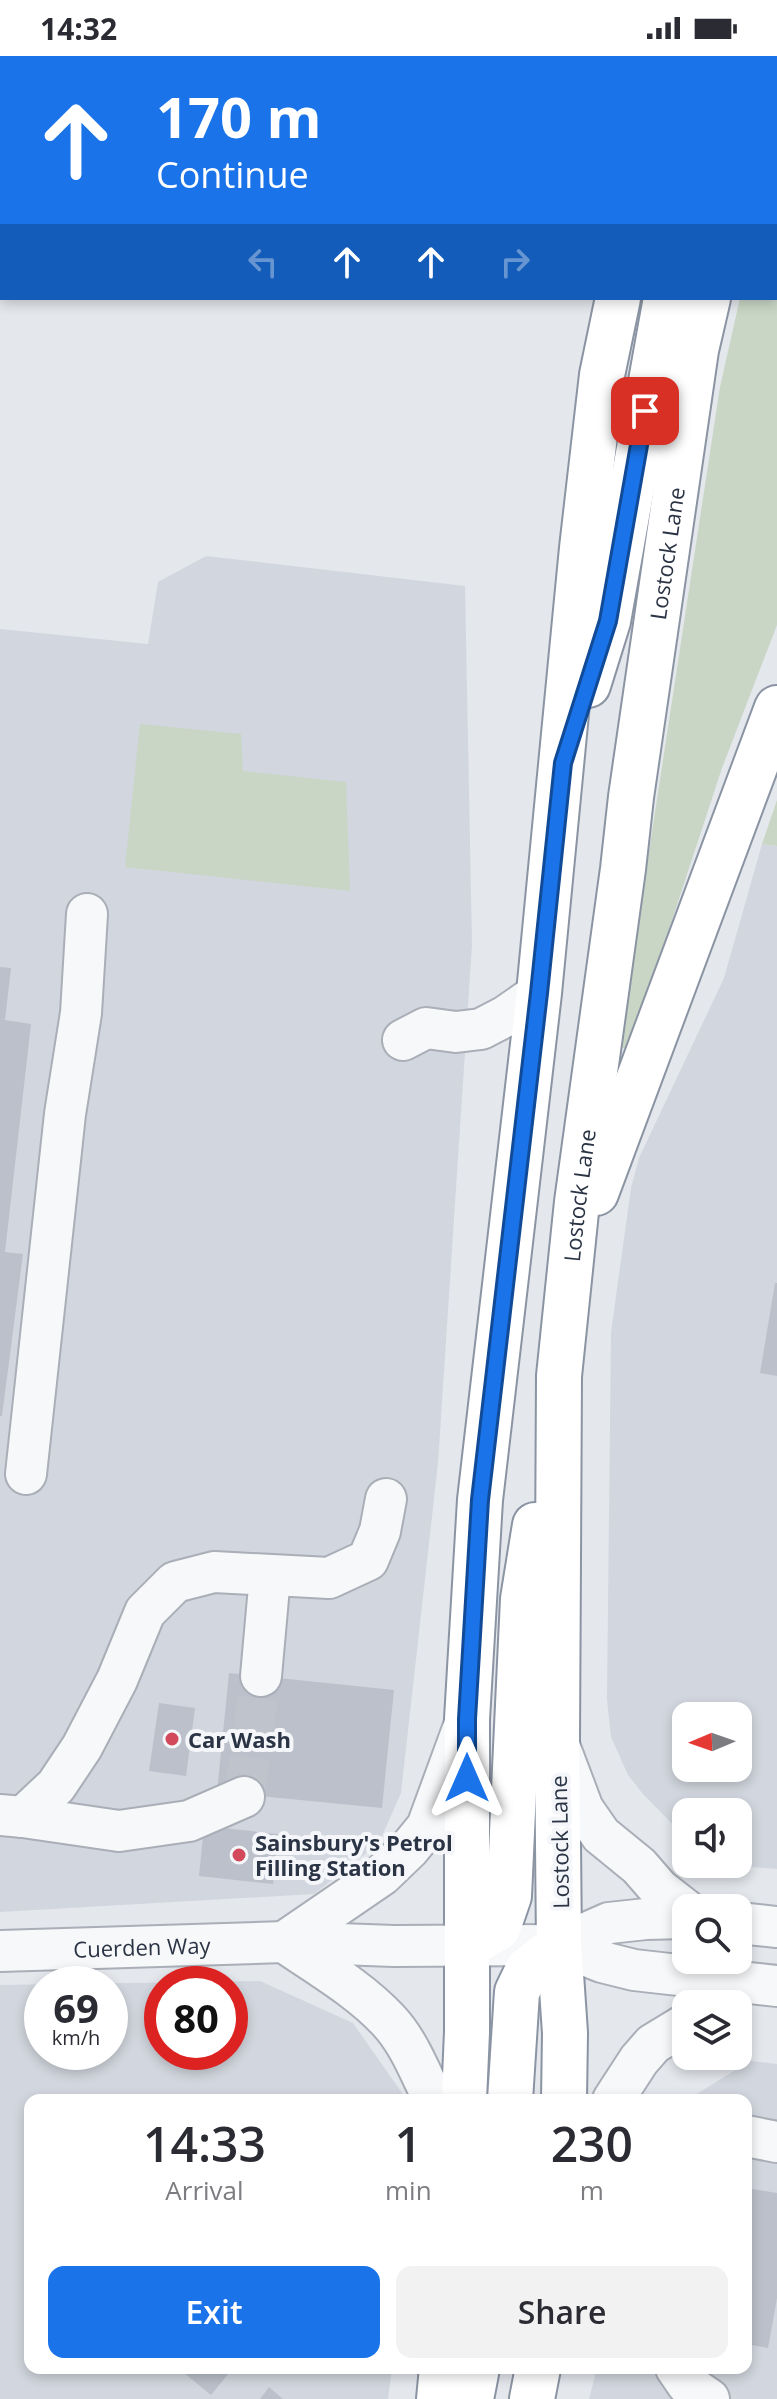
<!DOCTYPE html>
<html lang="en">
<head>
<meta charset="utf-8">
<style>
	:root { --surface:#fff; --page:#f2f2f3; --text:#2b2b33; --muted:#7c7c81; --accent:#1a73e8 }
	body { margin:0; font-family:"Open Sans",sans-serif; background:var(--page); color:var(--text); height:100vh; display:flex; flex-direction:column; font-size:30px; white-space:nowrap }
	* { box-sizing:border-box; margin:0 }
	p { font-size:26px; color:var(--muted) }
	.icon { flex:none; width:44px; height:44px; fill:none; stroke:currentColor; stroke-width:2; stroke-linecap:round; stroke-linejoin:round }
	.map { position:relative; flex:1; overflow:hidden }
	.drawer { position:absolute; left:24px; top:2038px; width:728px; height:280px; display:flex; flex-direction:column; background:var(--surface); border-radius:16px; box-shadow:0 4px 12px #0003 }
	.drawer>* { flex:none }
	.top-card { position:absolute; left:0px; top:0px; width:778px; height:244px; box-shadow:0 4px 12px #0003; background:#1a73e8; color:#fff; overflow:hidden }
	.needle { width:52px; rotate:268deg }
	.tools { position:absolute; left:672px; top:1646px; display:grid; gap:16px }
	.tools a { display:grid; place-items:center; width:80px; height:80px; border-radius:16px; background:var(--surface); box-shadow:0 4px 12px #0003; font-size:40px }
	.speed { position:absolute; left:24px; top:1910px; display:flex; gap:16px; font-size:40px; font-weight:700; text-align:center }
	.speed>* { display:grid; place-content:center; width:104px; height:104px; border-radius:50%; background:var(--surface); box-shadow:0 4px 12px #0003; line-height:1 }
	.speed small { font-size:20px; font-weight:400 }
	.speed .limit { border:12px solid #d22; background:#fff; color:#111 }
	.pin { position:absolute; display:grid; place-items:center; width:68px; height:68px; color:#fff; margin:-34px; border-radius:16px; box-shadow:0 4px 12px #0006 }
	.me { position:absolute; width:88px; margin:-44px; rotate:0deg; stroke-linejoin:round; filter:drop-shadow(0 0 6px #0008) }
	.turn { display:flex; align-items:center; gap:28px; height:168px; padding:0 24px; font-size:36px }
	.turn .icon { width:104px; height:104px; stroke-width:2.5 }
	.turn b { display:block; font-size:56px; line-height:68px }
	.lanes { display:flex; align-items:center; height:76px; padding:0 24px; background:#0003; justify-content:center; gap:40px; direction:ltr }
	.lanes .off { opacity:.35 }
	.eta { display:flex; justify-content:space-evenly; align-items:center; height:136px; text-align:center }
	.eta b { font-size:48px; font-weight:600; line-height:56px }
	.cta { display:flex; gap:16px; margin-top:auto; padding:16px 24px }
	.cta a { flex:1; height:92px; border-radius:16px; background:var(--accent); color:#fff; font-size:32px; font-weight:600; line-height:92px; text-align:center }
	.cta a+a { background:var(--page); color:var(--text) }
	.status { display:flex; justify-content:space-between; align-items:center; height:56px; padding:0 40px; background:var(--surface); direction:ltr }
	.status svg { height:22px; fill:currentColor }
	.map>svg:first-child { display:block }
</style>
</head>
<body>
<div class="status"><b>14:32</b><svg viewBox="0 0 49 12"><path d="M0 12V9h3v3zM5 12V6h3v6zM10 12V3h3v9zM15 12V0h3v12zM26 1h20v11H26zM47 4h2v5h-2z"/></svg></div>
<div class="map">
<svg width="777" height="2343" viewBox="0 0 777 2343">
	<rect width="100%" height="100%" fill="#e4e7ec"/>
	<path fill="#d2d6de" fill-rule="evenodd" d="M 206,500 L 465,530 L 472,889 L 438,1407 L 401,1737 L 379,1787 L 314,1838 L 0,1856 L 0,573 L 148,588 L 158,526 Z
		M 762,788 L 777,790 L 777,1813 L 751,1811 L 738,1807 L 738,1756 L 686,1756 L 686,1782 L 643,1738 L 628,1719 L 611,1681 L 607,1643 L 611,1276 L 631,1132 L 639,1102 L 724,922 ZM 686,1660 L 738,1660 L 738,1712 L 686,1712 Z
		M 260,1925 L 353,1967 L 407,2044 L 30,2044 L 30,2312 L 392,2312 L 388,2343 L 0,2343 L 0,1929 ZM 42,1928 L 110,1928 L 110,1996 L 42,1996 ZM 162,1928 L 230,1928 L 230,1996 L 162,1996 Z
		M 750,2005 L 777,2008 L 777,2343 L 589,2343 L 597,2312 L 746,2312 L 746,2044 L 687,2044 Z"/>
	<path fill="#c9d6c5" d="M 777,99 L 777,569 L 722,712 L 630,992 L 619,992 L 720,331 L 740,242 L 776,242 Z
		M 140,668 L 241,678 L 243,715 L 346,726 L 350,835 L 125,811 Z
		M 777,744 L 777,790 L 762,788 Z"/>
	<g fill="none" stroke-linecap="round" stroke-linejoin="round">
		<path stroke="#9fb4cc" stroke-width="70" d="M 83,2 L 87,0
			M 0,44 L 2,43"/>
	</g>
	<path fill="#bbc0ca" d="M 0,911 L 11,912 L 5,964 L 31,968 L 5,1196 L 23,1198 L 2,1360 L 0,1360 Z
		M 775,1227 L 777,1227 L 777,1320 L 760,1317 Z
		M 229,1617 L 394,1634 L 382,1752 L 217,1736 Z
		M 159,1647 L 195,1652 L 186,1720 L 149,1715 Z
		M 204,1770 L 278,1778 L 273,1828 L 199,1820 Z
		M 746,2132 L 777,2137 L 777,2242 L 768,2292 L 746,2288 Z
		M 178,2312 L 233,2312 L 211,2339 Z
		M 269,2331 L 283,2343 L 260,2343 Z"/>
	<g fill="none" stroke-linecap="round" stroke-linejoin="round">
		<path stroke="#bfc3cb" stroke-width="40" stroke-dasharray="40 20" stroke-linecap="butt" d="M 244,1741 L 261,1620"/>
		<g stroke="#a9aeb7" stroke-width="44">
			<g id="minor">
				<path d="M 0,111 L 2,110"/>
				<path d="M 403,984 L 426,972 L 456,976 L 481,973 L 506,960 L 539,937"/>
				<path d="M 26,1418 L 65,1058 L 81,957 L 87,858"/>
				<path d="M 261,1620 L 270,1520"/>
				<path d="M 560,1692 L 583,1753 L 601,1779 L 639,1810 L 659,1833 L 686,1854"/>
				<path d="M 0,1759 L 23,1761 L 56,1730 L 82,1691 L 117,1624 L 145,1556 L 175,1526 L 214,1516 L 329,1522 L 368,1504 L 380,1475 L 386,1443"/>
				<path d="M 23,1761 L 119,1775 L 189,1765 L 244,1741"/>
				<path d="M 738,1867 L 777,1871"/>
				<path d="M 284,1886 L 382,1819 L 409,1793 L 427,1771 L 464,1670"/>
				<path d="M 284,1886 C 319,1910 359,1933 388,1964 C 409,1986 420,2017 434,2044"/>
				<path d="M 559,1889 L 609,1867 L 646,1863 L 686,1862"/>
				<path id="s1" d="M 0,1895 L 284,1886 L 394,1890 L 559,1889 L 602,1906 L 634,1914 L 777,1930"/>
				<path d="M 613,2044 L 639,2004 L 653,1988 L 686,1968"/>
				<path d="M 746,2080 L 777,2086"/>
				<path d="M 676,2312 L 687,2328 L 709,2343"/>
			</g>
		</g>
		<g stroke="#a3abb8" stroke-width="48">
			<path id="major" d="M 704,0 L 707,2
				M 776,34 L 777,34"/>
		</g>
		<g stroke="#8b94a3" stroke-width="48">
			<g id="highway">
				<path d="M 678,2 L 679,0"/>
				<path d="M 776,4 L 777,1"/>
				<path d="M 588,629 L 608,565 L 666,242"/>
				<path d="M 596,1137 L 777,652"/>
				<path d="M 468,1890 L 498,1872 L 509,1840 L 523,1543 L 535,1469"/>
				<path d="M 464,2044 L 467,1976 L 467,1663 L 480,1444 L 539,937 L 582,492 L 602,319 L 618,242"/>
				<path d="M 510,2044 L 517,1936 L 528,1913 L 559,1889"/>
				<path id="s2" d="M 564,2044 L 565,1977 L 559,1889 L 557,1684 L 559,1320 L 577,1146 L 623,813 L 631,741 L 696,294 L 708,242"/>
				<path d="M 439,2343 L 442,2312"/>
				<path d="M 471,2343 L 477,2312"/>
				<path d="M 532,2343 L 538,2312"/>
			</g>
		</g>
		<use href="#minor" stroke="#f7f8fa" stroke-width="40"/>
		<use href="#major" stroke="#fff" stroke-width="44"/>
		<use href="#highway" stroke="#fff" stroke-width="44"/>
	</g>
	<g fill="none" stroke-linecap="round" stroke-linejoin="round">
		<g stroke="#114b97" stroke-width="20">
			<path id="route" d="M 467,1722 L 467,1663 L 480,1444 L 539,937 L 563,707 L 608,565 L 645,355"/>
		</g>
		<use href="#route" stroke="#1a73e8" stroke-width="14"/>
	</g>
	<g fill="#d1495b" stroke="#f4f6f9" stroke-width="3">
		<circle cx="172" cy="1683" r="8"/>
		<circle cx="239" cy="1799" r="8"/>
	</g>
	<g text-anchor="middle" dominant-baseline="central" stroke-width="8" stroke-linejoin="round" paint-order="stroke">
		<g font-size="22" fill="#2b3445" stroke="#f4f6f9">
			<text stroke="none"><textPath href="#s2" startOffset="1554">Lostock Lane</textPath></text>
			<text stroke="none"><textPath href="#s2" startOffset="906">Lostock Lane</textPath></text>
			<text transform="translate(559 1786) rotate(-91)">Lostock Lane</text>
			<text stroke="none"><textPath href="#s1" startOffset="142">Cuerden Way</textPath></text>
		</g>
		<g font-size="22" font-weight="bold" fill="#2b3445" stroke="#f4f6f9" text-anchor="start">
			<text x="188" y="1683">Car Wash</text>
			<text x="255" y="1786">Sainsbury's Petrol<tspan x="255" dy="25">Filling Station</tspan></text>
		</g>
	</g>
</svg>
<div class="tools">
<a><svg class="needle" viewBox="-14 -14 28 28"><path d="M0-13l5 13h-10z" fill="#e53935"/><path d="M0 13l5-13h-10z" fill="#7c7c81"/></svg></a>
<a><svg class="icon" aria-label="sound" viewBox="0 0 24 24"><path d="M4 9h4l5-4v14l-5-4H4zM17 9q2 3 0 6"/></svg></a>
<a><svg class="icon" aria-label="search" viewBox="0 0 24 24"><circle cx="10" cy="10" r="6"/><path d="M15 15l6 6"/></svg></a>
<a><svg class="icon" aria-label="layers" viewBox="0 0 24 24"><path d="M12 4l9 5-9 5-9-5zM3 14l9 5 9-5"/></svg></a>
</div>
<div class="speed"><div>69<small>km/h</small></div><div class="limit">80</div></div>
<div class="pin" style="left:645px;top:355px;background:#d93025"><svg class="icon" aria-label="arrive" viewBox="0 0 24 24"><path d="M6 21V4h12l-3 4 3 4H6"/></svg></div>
<svg class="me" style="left:467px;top:1722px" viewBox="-20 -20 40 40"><path d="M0-17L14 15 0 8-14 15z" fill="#1a73e8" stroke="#fff" stroke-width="4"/></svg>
<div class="top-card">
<div class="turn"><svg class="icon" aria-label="ahead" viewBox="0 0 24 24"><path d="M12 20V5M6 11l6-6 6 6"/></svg><div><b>170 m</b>Continue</div></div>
<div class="lanes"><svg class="icon off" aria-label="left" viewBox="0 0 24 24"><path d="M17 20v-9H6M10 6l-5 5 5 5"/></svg><svg class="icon" aria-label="ahead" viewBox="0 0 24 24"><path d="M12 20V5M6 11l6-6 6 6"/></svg><svg class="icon" aria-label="ahead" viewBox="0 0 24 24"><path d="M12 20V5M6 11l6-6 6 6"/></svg><svg class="icon off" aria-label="right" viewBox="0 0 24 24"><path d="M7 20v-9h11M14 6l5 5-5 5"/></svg></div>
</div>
<section class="drawer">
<div class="eta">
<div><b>14:33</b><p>Arrival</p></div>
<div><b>1</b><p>min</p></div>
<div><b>230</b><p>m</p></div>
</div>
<div class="cta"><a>Exit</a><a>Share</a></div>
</section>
</div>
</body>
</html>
